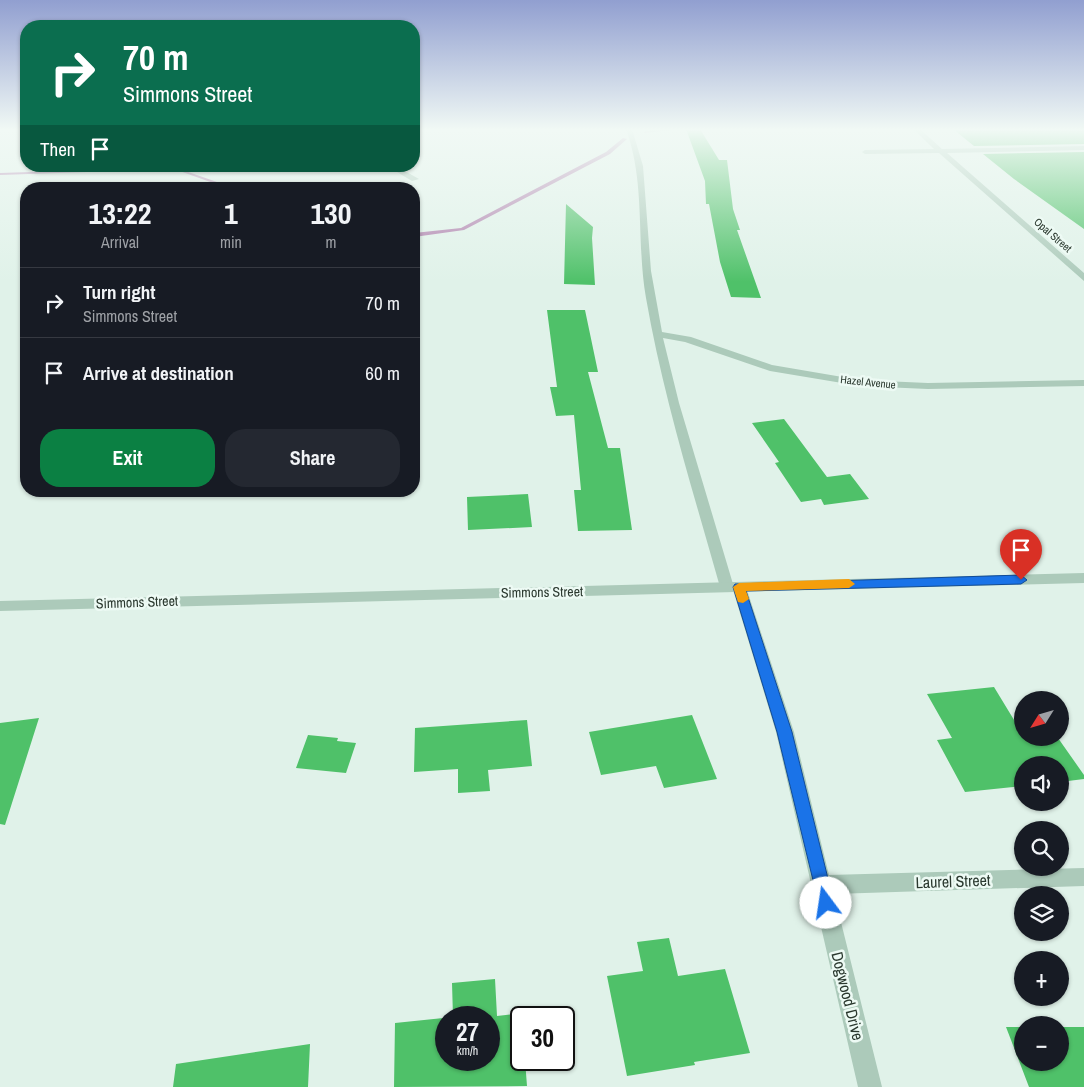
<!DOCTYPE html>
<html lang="en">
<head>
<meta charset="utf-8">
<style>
	:root { --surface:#171b24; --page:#242831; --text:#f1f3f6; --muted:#9ea1a6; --line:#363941; --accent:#0b8043 }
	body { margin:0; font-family:"Archivo Narrow",sans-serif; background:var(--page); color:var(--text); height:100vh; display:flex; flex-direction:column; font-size:19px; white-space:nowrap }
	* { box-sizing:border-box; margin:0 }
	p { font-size:16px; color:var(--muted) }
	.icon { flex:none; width:28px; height:28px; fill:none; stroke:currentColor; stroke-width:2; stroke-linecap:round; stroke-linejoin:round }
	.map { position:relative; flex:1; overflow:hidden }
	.drawer { position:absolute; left:20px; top:182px; width:400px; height:315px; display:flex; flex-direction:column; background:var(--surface); border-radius:20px; box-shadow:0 1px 4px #0004 }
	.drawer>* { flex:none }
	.hud { position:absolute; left:20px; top:20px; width:400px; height:152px; border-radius:20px; box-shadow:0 1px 4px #0004; background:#0b6e4f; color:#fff; overflow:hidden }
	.needle { width:32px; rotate:233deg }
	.controls { position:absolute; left:1014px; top:691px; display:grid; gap:10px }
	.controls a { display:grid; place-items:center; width:55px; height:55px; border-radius:50%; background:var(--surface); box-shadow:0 1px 4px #0004; font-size:25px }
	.speed { position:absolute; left:435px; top:1006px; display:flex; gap:10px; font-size:25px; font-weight:700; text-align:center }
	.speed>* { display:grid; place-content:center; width:65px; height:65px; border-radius:50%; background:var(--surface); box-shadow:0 1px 4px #0004; line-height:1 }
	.speed small { font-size:12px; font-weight:400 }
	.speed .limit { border:2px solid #111; border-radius:8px; background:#fff; color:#111 }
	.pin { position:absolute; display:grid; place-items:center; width:42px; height:42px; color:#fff; margin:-51px -21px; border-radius:50% 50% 50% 0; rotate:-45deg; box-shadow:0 0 5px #0007 }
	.pin .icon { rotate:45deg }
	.me { position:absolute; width:55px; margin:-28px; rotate:346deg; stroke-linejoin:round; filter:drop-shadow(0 0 4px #0008) }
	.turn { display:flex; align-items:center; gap:18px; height:105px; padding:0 20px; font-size:22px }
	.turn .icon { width:65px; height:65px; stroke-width:2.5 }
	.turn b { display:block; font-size:35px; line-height:42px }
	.then { display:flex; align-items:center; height:48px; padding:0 20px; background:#0003; gap:10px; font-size:19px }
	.eta { display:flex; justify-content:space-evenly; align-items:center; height:85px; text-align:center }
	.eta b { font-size:30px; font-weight:800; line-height:35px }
	.cta { display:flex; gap:10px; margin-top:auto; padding:10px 20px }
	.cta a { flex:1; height:58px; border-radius:20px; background:var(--accent); color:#fff; font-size:20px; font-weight:800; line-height:58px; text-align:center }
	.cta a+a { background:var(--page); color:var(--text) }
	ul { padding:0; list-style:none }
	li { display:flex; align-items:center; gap:15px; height:70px; padding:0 20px; border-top:1px solid var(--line) }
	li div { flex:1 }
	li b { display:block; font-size:19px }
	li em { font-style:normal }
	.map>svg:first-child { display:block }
</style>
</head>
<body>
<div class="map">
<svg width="1084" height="1087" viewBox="0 0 1084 1087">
	<rect width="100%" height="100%" fill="#e0f2e9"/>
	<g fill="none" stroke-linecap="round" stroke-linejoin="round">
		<path fill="#af80ad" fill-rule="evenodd" d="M 660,129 L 679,129 L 645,133 L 643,132 Z
			M 623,138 L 627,139 L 610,154 L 464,230 L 414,237 L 414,233 L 461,228 L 606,152 Z
			M 174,167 L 237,189 L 230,189 L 174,169 L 0,175 L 0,173 Z"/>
	</g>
	<path fill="#4fc169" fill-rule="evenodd" d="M 686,129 L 700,129 L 719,160 L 727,160 L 733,209 L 740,230 L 737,230 L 761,298 L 731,297 L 720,262 L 709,204 L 706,204 L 705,181 Z
		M 953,129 L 1084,129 L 1084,144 L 974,146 Z
		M 1084,152 L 1084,229 L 1014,179 L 983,154 Z
		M 566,204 L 593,227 L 592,238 L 595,285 L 564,284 Z
		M 547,310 L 585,310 L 598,372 L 588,372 L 608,448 L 620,448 L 632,530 L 578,531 L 574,490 L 581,490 L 574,415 L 556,416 L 550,387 L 557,387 Z
		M 784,419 L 827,477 L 850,474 L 869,499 L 824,505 L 821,499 L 801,502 L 775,463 L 779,462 L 752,423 Z
		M 528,494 L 532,527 L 468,530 L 467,497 Z
		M 994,687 L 1022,733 L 1022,738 L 1058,738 L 1084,775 L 1084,779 L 1060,782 L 1060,765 L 1022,765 L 1022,786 L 965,792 L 937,740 L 952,738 L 927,694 Z
		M 692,715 L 717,779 L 664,788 L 656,766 L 601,775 L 589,732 Z
		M 39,718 L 5,825 L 0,824 L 0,723 Z
		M 527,720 L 532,766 L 488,770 L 490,791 L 458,793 L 458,769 L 414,772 L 415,728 Z
		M 308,735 L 338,738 L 337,741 L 356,743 L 346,773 L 296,768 Z
		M 669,938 L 678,976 L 725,969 L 750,1053 L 694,1062 L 695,1065 L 627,1076 L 607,976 L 643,971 L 637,942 Z
		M 495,979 L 497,1016 L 522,1013 L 521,1060 L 525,1060 L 527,1086 L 394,1087 L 395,1023 L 453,1017 L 452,983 ZM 446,1018 L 489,1018 L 489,1060 L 446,1060 Z
		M 1006,1027 L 1022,1027 L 1022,1062 L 1060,1062 L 1060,1027 L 1084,1027 L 1084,1087 L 1029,1087 Z
		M 310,1044 L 308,1087 L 173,1087 L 176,1064 Z"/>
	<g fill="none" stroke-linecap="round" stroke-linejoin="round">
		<path fill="#accaba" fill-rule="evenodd" d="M 626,129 L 632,129 L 643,166 L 651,271 L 662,332 L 691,337 L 772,365 L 860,380 L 928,383 L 1084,380 L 1084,386 L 928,389 L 860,386 L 770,371 L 685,342 L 663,338 L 679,403 L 733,584 L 739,582 L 744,583 L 746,587 L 794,732 L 829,875 L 1084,868 L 1084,886 L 834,894 L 882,1087 L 858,1087 L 776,732 L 733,590 L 727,592 L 722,591 L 720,587 C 693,491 663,396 646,298 C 636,241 646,184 626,129 Z
			M 913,129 L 920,129 L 942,149 L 1084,146 L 1084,150 L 947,153 L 1084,273 L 1084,281 L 939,153 L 865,154 L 862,152 L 865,150 L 934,149 Z
			M 387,166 L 396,166 L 419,179 L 412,181 Z"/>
		<path fill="#accaba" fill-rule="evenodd" d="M 1084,573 L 1084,583 L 0,611 L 0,601 Z"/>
	</g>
	<linearGradient id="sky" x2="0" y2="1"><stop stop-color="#919fd0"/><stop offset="0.46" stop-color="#f1f9f5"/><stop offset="1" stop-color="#f1f9f5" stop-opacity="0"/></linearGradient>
	<rect width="1084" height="282" fill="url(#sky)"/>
	<path fill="#1a73e8" stroke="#114b97" d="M 1021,575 L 1027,580 L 1021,584 L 746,591 L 792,732 L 834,903 L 832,909 L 826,911 L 820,909 L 777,732 L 733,587 L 735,584 Z"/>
	<path fill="#f59e0b" d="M 849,579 L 855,584 L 849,588 L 746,591 L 749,599 L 743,603 L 738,602 L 733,587 L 739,583 Z"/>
	<g text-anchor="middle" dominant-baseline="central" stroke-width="5" stroke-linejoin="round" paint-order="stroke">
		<g font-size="11" fill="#2b392f" stroke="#edfaf4">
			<text transform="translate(1053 235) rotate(41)">Opal Street</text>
			<text transform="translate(868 382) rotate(6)">Hazel Avenue</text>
		</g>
		<g font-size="14" fill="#2b392f" stroke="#edfaf4">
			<text transform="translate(542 592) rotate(-1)">Simmons Street</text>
			<text transform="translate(137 602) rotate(-2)">Simmons Street</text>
		</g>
		<g font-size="16" fill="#2b392f" stroke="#edfaf4">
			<text transform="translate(953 881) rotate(-2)">Laurel Street</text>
			<text transform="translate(848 996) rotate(76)">Dogwood Drive</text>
		</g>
	</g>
</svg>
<div class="controls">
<a><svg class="needle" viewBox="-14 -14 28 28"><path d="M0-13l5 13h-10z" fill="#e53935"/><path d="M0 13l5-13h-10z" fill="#9ea1a6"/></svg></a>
<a><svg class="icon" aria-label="sound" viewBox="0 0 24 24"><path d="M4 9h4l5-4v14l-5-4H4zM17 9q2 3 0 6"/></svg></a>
<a><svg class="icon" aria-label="search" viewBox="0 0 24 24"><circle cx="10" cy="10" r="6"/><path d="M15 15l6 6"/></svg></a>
<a><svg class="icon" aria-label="layers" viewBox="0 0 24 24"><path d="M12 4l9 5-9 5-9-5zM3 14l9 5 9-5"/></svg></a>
<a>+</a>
<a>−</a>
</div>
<div class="speed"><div>27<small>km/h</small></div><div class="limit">30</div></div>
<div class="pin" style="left:1021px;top:580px;background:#d93025"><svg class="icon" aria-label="arrive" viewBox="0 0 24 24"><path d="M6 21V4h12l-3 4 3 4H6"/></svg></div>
<svg class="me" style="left:826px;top:903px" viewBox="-20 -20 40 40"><circle r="19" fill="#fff"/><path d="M0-13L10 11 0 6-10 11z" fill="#1a73e8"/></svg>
<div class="hud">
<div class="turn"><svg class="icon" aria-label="right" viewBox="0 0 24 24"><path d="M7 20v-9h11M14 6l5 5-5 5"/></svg><div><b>70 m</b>Simmons Street</div></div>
<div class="then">Then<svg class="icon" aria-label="arrive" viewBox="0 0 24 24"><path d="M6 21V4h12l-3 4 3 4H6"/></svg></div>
</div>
<section class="drawer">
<div class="eta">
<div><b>13:22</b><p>Arrival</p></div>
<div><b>1</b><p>min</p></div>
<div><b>130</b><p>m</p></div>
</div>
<ul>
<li><svg class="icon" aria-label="right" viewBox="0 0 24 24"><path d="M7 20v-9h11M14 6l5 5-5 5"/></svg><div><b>Turn right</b><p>Simmons Street</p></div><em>70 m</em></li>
<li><svg class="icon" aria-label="arrive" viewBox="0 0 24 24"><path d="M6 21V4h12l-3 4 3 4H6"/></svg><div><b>Arrive at destination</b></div><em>60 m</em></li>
</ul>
<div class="cta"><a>Exit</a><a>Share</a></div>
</section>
</div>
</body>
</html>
